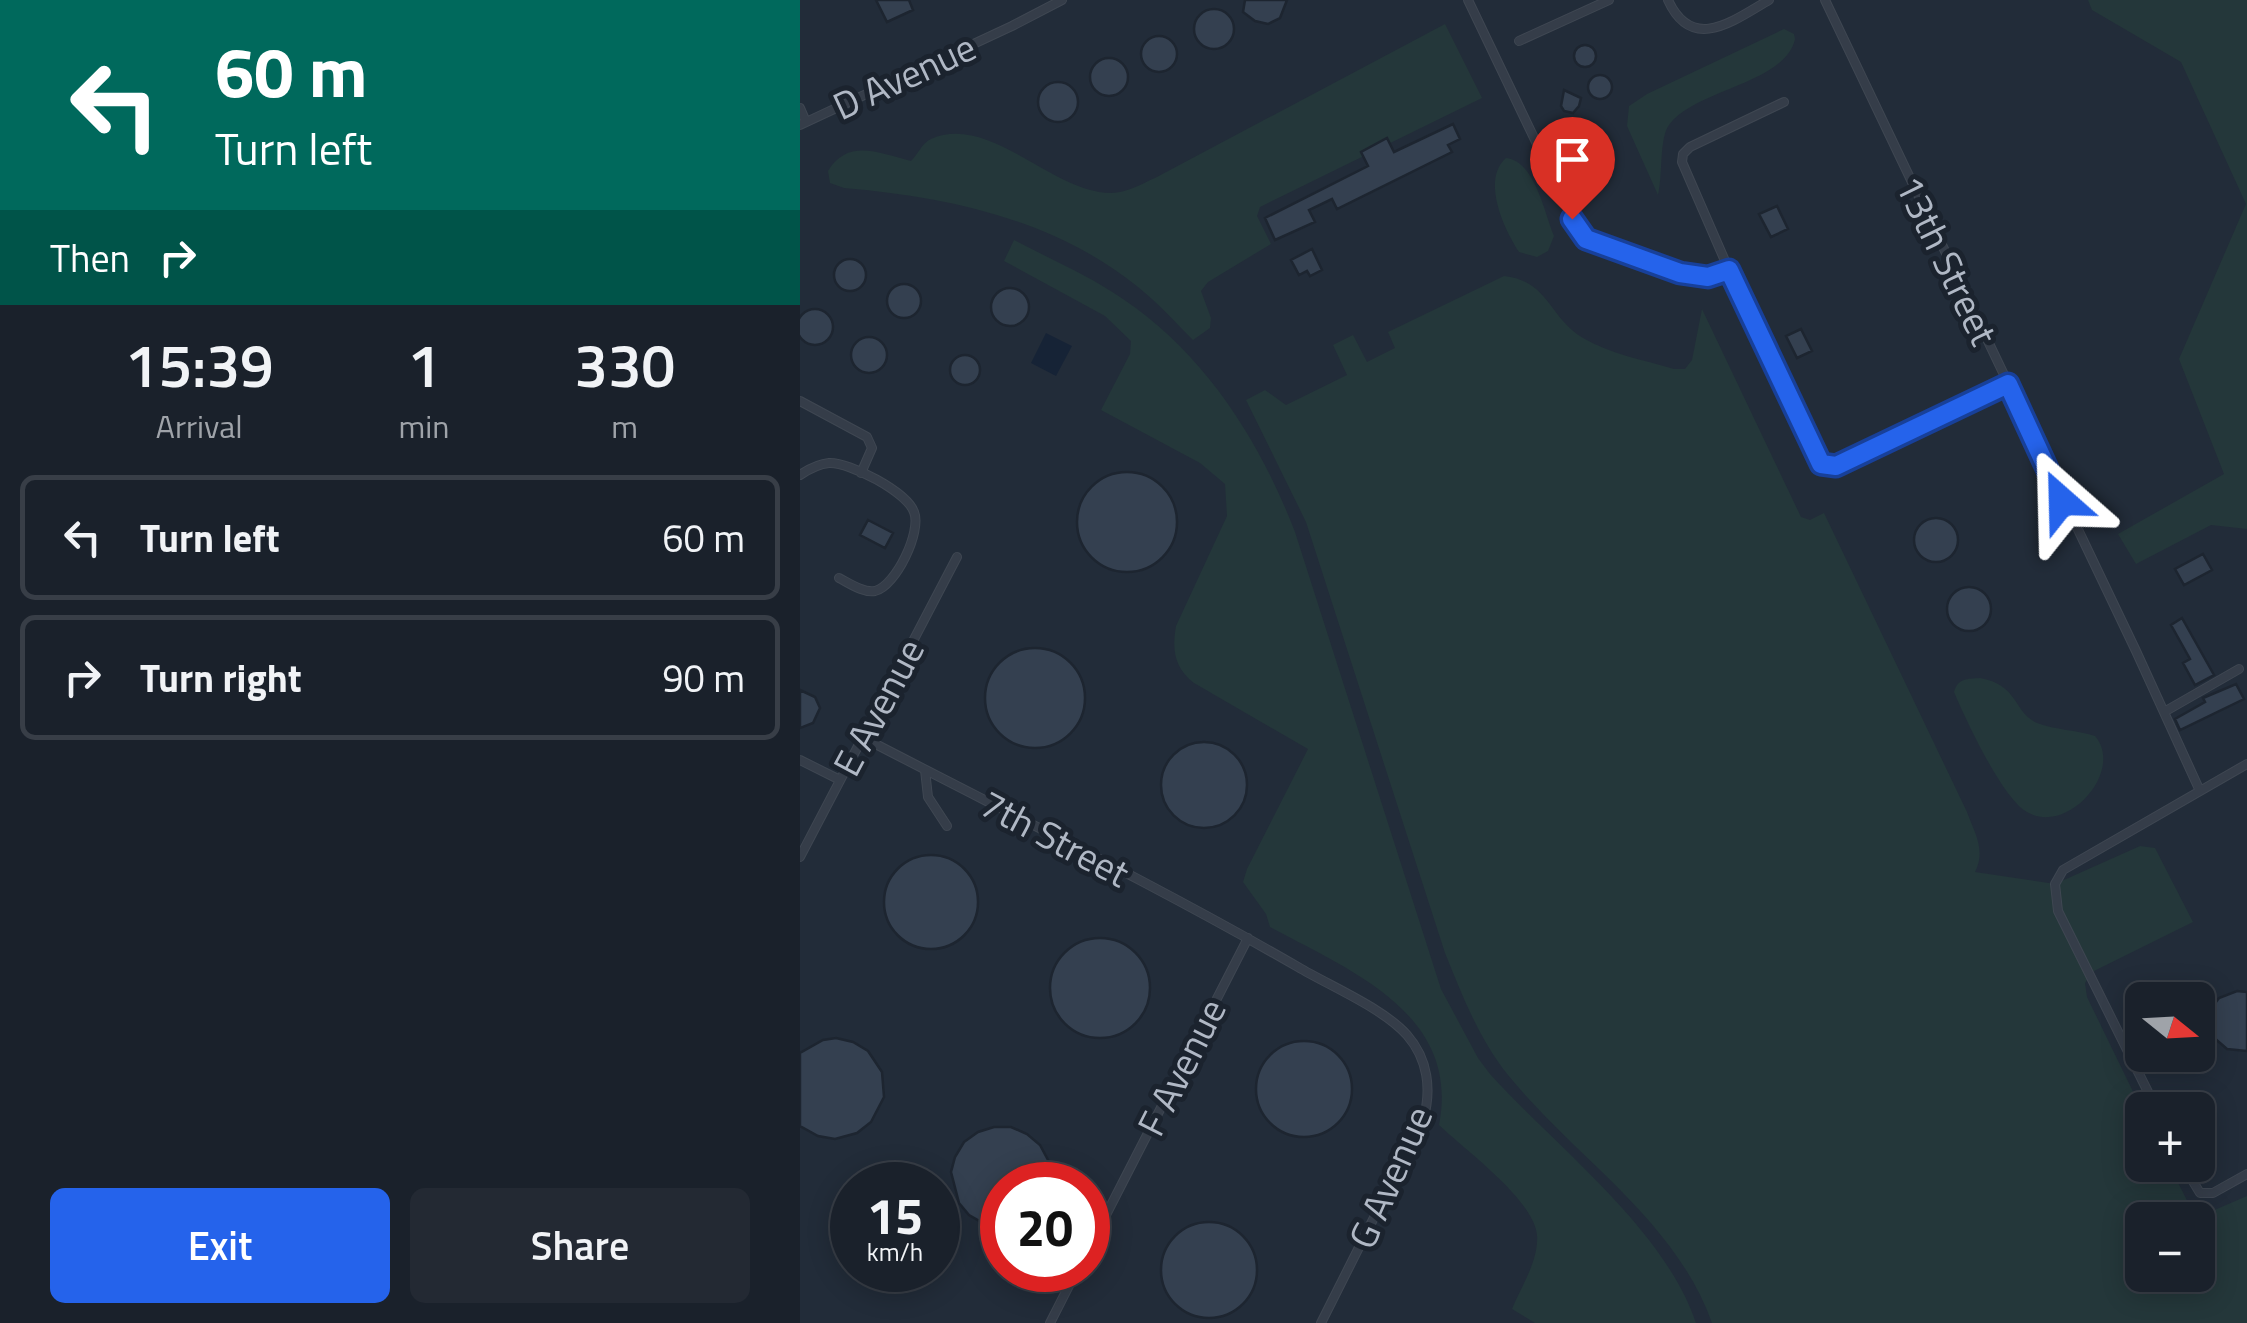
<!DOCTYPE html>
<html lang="en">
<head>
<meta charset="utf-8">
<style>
	:root { --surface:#1a212b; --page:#232933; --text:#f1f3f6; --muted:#9fa3a9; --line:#383e47; --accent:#2563eb }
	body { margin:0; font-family:"Titillium Web",sans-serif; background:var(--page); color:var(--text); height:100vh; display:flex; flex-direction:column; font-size:38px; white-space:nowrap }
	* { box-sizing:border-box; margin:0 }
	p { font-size:32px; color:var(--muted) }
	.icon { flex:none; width:55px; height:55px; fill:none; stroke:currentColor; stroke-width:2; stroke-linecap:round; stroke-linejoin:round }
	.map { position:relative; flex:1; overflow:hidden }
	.side { display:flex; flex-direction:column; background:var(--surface); width:800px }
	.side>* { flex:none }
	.guide { background:#00695c; color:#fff; overflow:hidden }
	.needle { width:65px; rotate:108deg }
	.tools { position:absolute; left:1325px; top:982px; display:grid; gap:20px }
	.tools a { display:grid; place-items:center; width:90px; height:90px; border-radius:15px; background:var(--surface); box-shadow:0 5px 25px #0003,0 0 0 2px var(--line); font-size:50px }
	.speed { position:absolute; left:30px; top:1162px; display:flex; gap:20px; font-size:50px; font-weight:700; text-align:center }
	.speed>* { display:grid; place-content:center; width:130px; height:130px; border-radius:50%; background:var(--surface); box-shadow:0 5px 25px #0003,0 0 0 2px var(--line); line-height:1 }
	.speed small { font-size:25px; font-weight:400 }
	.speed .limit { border:15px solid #d22; background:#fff; color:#111 }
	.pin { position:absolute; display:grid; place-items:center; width:85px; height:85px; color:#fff; margin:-102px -42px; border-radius:50% 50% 50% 0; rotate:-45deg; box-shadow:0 0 10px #0007 }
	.pin .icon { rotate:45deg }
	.me { position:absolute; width:110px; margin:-55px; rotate:335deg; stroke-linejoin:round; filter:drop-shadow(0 0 8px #0008) }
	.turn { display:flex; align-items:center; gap:35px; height:210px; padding:0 50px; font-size:45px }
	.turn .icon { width:130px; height:130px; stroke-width:2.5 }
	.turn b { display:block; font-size:70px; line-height:85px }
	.then { display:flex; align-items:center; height:95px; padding:0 50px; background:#0003; gap:20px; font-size:38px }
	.eta { display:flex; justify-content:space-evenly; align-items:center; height:170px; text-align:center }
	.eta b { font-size:60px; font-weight:600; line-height:70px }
	.button { display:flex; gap:20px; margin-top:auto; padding:20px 50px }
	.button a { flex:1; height:115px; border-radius:15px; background:var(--accent); color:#fff; font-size:40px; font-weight:600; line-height:115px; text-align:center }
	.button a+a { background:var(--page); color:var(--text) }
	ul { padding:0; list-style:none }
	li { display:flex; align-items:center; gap:30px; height:125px; margin:0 20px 15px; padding:0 30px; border:5px solid var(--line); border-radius:15px }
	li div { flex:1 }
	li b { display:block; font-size:38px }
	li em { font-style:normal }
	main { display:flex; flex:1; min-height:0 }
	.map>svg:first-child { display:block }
</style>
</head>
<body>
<main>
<section class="side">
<div class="guide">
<div class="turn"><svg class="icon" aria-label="left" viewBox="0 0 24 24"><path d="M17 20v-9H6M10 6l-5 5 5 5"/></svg><div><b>60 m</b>Turn left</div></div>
<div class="then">Then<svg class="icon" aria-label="right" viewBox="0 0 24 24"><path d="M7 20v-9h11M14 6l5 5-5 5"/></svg></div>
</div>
<div class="eta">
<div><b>15:39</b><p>Arrival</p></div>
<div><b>1</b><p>min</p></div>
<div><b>330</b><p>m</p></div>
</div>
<ul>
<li><svg class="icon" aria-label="left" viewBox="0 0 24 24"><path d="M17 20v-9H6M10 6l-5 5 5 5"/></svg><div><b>Turn left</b></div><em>60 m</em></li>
<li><svg class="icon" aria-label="right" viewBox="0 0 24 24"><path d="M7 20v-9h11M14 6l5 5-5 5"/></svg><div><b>Turn right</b></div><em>90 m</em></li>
</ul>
<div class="button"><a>Exit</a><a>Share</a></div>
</section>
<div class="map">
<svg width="1447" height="1323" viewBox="0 0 1447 1323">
	<rect width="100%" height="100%" fill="#222c39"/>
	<path fill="#24373a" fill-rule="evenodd" d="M 1288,0 L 1447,0 L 1447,529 L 1411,525 L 1336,564 L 1318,534 L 1424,474 L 1379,359 L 1446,204 L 1381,62 L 1292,10 Z
		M 645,24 L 682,98 L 460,207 L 457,216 L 471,244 L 408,282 L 401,291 L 411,318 L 410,328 L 393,340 C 375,322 358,303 338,287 C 254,219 148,197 44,188 L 30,183 L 28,171 C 48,138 79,153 111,161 C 118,154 122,143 131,139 C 190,113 252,193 311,193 C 327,193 341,184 355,178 Z
		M 984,29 L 994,34 L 995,39 C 985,84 895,89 869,125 C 859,138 863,176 858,195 L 827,126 L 829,106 L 847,94 Z
		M 706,158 C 735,161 744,212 754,236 L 748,251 L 737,257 L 719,252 C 704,229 681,180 706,158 Z
		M 214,240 C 250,259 290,276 323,299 C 405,354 460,441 495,532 L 641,989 L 678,1058 L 690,1074 C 757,1148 864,1228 896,1323 L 735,1323 L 712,1309 C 721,1287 739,1260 737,1235 C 734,1200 665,1150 639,1125 C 661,1013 549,970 470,927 L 466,914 L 443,882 L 447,869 L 508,749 L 394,683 C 374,667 372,650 376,626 L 427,516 L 425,484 L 400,463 L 301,410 L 330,354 L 331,341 L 305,316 L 204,261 Z
		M 704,276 C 749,281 749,318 783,338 C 810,354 844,360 874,369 L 885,369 L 892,360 L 902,309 L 1001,517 L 1010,520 L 1024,513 L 1167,812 C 1175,834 1186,850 1175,872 L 1255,884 L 1340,846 L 1355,848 L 1393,922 L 1292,972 L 1285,983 L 1287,997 L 1342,1110 L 1342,1165 L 1369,1165 L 1396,1218 L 1447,1196 L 1447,1323 L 912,1323 C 875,1219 775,1158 708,1075 C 679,1039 662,995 645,953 L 506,522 L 446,400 L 465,390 L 486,405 L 547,375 L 533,345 L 553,335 L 567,362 L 595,348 L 588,332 ZM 1342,1220 L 1398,1220 L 1398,1275 L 1342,1275 Z
		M 1180,678 C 1219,685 1213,712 1237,723 C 1255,730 1277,730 1295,736 C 1325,771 1267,836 1227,812 C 1202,798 1166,720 1154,692 C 1158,678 1167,679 1180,678 Z"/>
	<path fill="#162336" d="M 246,333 L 272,346 L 256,376 L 231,363 Z"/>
	<path fill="#344050" stroke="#1d2530" stroke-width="2.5" d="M 76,0 L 109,0 L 113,10 L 87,22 Z
		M 445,0 L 487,0 L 480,18 L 468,24 L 455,21 L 443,12 Z
		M394 29a20 20 0 1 1 40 0a20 20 0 1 1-40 0Z
		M341 54a18 18 0 1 1 36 0a18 18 0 1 1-36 0Z
		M774 56a11 11 0 1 1 22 0a11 11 0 1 1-22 0Z
		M290 77a19 19 0 1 1 38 0a19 19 0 1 1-38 0Z
		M788 87a12 12 0 1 1 24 0a12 12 0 1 1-24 0Z
		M238 102a20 20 0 1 1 40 0a20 20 0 1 1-40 0Z
		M 764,90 L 781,98 L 779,106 L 773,113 L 764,111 L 761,106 Z
		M 653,124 L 660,139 L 648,145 L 652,152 L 537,209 L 532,199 L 509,210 L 515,222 L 475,240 L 465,218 L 568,166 L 561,152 L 587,138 L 594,152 Z
		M 977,206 L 988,229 L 971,237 L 959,214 Z
		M 512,249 L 522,270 L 510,276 L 507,271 L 499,275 L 491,260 Z
		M34 275a16 16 0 1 1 32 0a16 16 0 1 1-32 0Z
		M87 301a17 17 0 1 1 34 0a17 17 0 1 1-34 0Z
		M191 307a19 19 0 1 1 38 0a19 19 0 1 1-38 0Z
		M-3 327a18 18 0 1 1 36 0a18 18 0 1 1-36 0Z
		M 1001,329 L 1012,351 L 997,358 L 986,336 Z
		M51 355a18 18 0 1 1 36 0a18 18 0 1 1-36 0Z
		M150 370a15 15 0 1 1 30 0a15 15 0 1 1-30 0Z
		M277 522a50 50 0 1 1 100 0a50 50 0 1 1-100 0Z
		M1114 540a22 22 0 1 1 44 0a22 22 0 1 1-44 0Z
		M 68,520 L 93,533 L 85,548 L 60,535 Z
		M 1403,554 L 1412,570 L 1384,585 L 1375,569 Z
		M1147 609a22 22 0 1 1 44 0a22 22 0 1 1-44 0Z
		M 1382,618 L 1414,675 L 1395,685 L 1383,663 L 1390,659 L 1371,625 Z
		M185 698a50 50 0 1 1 100 0a50 50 0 1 1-100 0Z
		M 1436,684 L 1444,699 L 1380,730 L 1375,719 L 1405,702 L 1403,698 Z
		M 0,690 L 15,697 L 20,708 L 13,723 L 0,728 Z
		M361 785a43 43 0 1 1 86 0a43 43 0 1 1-86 0Z
		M84 902a47 47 0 1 1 94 0a47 47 0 1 1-94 0Z
		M250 988a50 50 0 1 1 100 0a50 50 0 1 1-100 0Z
		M 1437,991 L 1447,992 L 1447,1051 L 1427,1049 L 1412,1036 L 1409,1026 L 1413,1006 L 1419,998 Z
		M 36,1038 L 53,1042 L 68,1051 L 82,1072 L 84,1097 L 71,1122 L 57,1133 L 35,1139 L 18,1136 L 0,1126 L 0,1053 L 23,1040 Z
		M456 1089a48 48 0 1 1 96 0a48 48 0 1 1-96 0Z
		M 194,1127 L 211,1127 L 227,1134 L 240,1145 L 248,1160 L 251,1177 L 250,1185 L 202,1185 L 202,1227 L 183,1223 L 169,1215 L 159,1203 L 151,1172 L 155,1157 L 164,1142 L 178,1132 Z
		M361 1270a48 48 0 1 1 96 0a48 48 0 1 1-96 0Z"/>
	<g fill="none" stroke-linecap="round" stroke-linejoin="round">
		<g stroke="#3f4752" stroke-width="10">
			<path id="service" d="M 668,0 L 780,234 L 793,242 C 833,257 887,289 929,270
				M 868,0 C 892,53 933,21 969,0
				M 1025,0 L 1336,651 L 1400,791
				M 719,41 L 809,0
				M 984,102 L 890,147 L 883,154 L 882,162 L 929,270 L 1021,464 L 1036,466 L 1207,385
				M 0,108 L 6,122
				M 0,125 L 212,26 L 262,0
				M 0,401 L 67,437 L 72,448 L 61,473
				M 0,475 C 9,469 18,464 29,463 C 50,462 107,492 114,512 C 122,531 96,586 75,591 C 63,593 49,583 39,578
				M 1364,712 L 1439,669
				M 62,737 C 208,813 356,885 498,967 C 530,986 583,1008 607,1035 C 628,1059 632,1090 623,1120 L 521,1323
				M 0,760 L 40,780
				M 125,770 L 128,797 L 147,826
				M 0,857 L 157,557
				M 1357,1110 L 1258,911 L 1255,884 L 1263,870 L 1447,764
				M 1383,1165 L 1400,1193 L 1413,1193 L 1447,1174
				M 288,1250 L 448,938
				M 250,1323 L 277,1270"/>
		</g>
		<use href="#service" stroke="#353d49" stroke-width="8"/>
	</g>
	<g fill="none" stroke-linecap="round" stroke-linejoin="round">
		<g stroke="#184099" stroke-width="25">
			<path id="route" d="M 772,219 L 786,239 L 880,273 L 908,277 L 929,270 L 1021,464 L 1036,466 L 1208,384 L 1262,501"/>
		</g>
		<use href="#route" stroke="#2563eb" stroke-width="18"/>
	</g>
	<g text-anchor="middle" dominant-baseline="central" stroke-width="10" stroke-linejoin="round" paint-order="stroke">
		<g font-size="38" fill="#b0b8c5" stroke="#1b232e">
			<text transform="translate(104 76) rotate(-25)">D Avenue</text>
			<text transform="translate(1147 260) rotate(64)">13th Street</text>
			<text transform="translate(78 707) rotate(-62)">E Avenue</text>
			<text transform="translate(255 838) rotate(28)">7th Street</text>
			<text transform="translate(381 1067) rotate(-63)">F Avenue</text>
			<text transform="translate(590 1177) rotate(-66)">G Avenue</text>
		</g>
	</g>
</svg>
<div class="tools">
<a><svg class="needle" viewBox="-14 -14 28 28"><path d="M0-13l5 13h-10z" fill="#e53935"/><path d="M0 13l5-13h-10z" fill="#9fa3a9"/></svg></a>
<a>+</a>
<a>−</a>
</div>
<div class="speed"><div>15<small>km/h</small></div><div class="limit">20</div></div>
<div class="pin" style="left:772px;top:219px;background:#d93025"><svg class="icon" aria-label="arrive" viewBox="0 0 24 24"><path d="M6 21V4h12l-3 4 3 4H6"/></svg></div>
<svg class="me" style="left:1262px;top:501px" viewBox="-20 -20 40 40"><path d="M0-17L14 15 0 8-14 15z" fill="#2563eb" stroke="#fff" stroke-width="4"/></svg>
</div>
</main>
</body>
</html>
